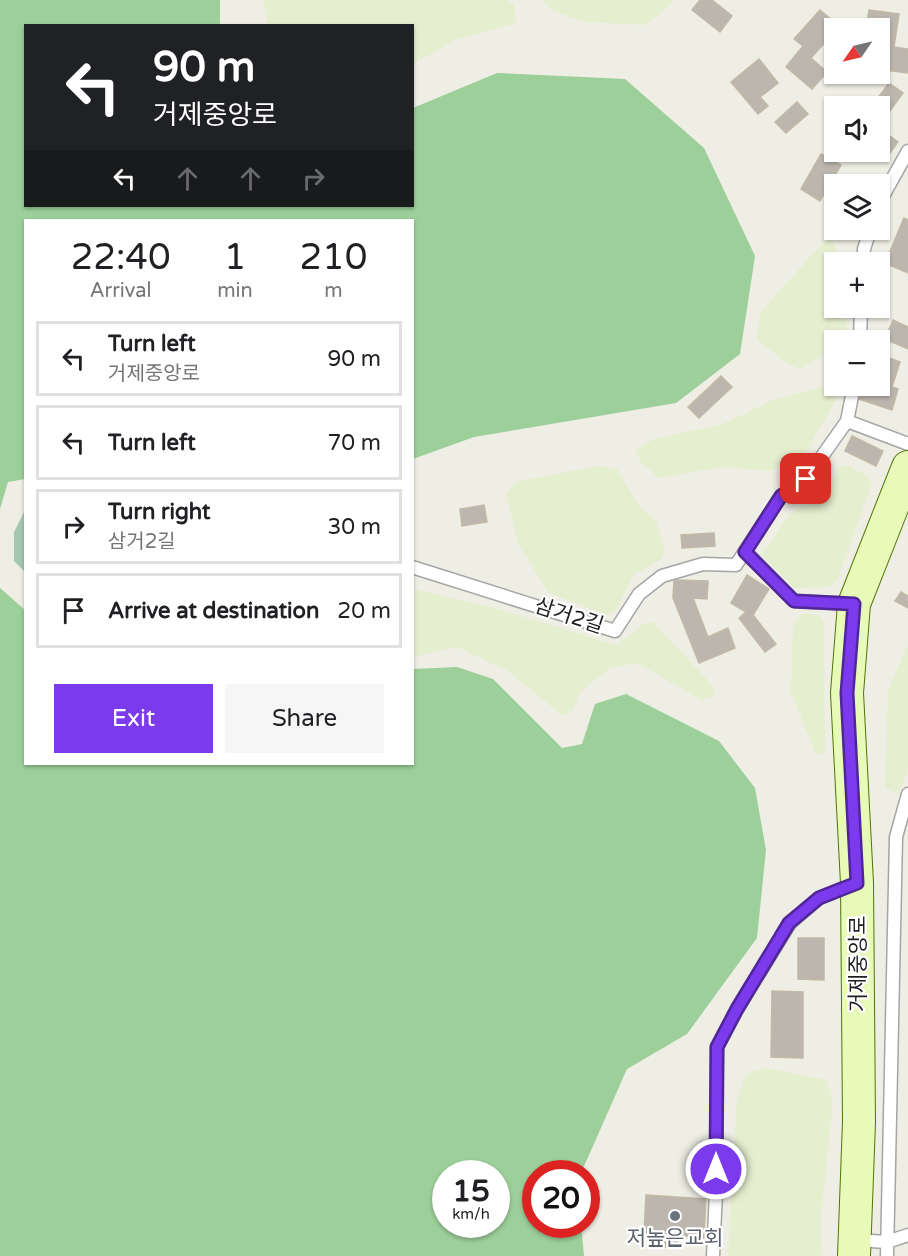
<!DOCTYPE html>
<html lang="en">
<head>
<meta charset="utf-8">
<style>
	:root { --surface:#fff; --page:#f6f6f6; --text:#202124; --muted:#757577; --line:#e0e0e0; --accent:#7c3aed }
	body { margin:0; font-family:"Varela Round","Noto Sans KR",sans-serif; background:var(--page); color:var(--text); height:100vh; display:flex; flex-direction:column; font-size:22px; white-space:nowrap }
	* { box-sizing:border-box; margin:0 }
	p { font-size:20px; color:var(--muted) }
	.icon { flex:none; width:33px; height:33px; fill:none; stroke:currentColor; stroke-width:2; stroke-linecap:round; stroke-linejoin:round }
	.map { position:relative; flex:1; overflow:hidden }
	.side { position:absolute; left:24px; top:219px; width:390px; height:546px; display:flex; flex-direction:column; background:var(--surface); border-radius:0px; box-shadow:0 2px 4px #0004 }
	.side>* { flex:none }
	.hud { position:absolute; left:24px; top:24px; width:390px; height:183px; border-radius:0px; box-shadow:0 2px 4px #0004; background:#202124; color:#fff; overflow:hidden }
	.needle { width:39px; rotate:236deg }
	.fabs { position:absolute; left:824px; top:18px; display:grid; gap:12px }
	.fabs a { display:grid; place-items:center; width:66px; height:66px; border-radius:0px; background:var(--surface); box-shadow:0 2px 4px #0004; font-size:30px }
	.speed { position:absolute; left:432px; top:1160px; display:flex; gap:12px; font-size:30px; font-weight:700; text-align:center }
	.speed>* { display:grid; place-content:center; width:78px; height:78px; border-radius:50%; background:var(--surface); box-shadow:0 2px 4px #0004; line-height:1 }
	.speed small { font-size:15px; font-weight:400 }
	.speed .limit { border:9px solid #d22; background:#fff; color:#111 }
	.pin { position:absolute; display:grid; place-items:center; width:51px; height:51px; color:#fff; margin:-26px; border-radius:12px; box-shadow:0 3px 9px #0006 }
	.me { position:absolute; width:66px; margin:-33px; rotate:0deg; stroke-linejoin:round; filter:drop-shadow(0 0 4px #0008) }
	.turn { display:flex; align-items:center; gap:21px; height:126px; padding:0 30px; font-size:27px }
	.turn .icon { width:78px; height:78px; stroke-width:2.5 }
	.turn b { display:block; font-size:42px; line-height:51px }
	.lanes { display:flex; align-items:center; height:57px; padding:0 30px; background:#0003; justify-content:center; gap:30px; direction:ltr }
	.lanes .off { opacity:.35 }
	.eta { display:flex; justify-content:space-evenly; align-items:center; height:102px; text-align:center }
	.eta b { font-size:36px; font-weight:600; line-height:42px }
	.action { display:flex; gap:12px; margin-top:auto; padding:12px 30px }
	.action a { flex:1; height:69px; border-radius:0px; background:var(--accent); color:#fff; font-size:24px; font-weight:600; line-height:69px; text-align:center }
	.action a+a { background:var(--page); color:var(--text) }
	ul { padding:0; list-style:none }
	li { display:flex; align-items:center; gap:18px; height:75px; margin:0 12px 9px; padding:0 18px; border:3px solid var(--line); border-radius:0px }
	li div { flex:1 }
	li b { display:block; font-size:22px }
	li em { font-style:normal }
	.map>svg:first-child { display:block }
</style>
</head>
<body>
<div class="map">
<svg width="908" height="1256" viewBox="0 0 908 1256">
	<rect width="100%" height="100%" fill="#efeee4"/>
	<path fill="#e5eecf" d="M 263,0 L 507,0 L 514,4 L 516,23 L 456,40 L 413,64 L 412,26 L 268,25 Z
		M 543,0 L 674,0 L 668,7 L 645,25 L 585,22 L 553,11 Z
		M 831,237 L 840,262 L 834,262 L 834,308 L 846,308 L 846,336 L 842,340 L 834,340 L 834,350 L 800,369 L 786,363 L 757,339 L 760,313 L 810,257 Z
		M 822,387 L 831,387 L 835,402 L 802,459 L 769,471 L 724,467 L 659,478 L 641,462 L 635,451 L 654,439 L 723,424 L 773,400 Z
		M 847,465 L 869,477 L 871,486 L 837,581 L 828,587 L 794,588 L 762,555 L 787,518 L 799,507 L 826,496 L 839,467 Z
		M 598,466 L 617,469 L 641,508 L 656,521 L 665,550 L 662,559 L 634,574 L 616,611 L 607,615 L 549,593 L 518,544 L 506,493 L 516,482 Z
		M 413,589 L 495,608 L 617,645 L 643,624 L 653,622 L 713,686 L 714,696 L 702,700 L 637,663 L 610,668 L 580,692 L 573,710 L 563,716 L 508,671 L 457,647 L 413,657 Z
		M 802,614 L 819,615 L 824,624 L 825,755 L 815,752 L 791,692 L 793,624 Z
		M 908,644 L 908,770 L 898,794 L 885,788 L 888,690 Z
		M 765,1068 L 826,1080 L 833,1100 L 821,1218 L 822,1256 L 728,1256 L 737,1100 L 746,1074 Z"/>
	<path fill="#9ccf99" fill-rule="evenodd" d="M 0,0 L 220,0 L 220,25 L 26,26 L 26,206 L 412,206 L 413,108 L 497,73 L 625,79 L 704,148 L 755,256 L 740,354 L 676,403 L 474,437 L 413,459 L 412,220 L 26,220 L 25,479 L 8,482 L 0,509 Z
		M 0,588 L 25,610 L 26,764 L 412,764 L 413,669 L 457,667 L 493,679 L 562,748 L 582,744 L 595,704 L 626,694 L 719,741 L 755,788 L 766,850 L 757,938 L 687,1034 L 627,1069 L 581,1173 L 536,1173 L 536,1224 L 581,1224 L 584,1256 L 0,1256 ZM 446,1173 L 496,1173 L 496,1224 L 446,1224 Z"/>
	<path fill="#a5c8b3" d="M 25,510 L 26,572 L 25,572 L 14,561 L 14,532 Z"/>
	<path fill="#bcb7ae" stroke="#c1b8a6" stroke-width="1.5" d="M 700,0 L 712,0 L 732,16 L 720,32 L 692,10 Z
		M 820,10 L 841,28 L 834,28 L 834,46 L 827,40 L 811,58 L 827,72 L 812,89 L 786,67 L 803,46 L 794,39 Z
		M 869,10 L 899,14 L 894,47 L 908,49 L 908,73 L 885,70 L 888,51 L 879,50 L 879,28 L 866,28 Z
		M 759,59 L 778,83 L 760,97 L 768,106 L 758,114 L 731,82 Z
		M 889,83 L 903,93 L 879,126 L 879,106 L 872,106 Z
		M 797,102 L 808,114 L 786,133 L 775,122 Z
		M 879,128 L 898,142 L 887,157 L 878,152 Z
		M 821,154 L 841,165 L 820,201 L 801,189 Z
		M 904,218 L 908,220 L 908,273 L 885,263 Z
		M 893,320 L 908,327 L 908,349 L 885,339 Z
		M 879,354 L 900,362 L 892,387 L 898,389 L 892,410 L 859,399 L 863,386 L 879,386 Z
		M 721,376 L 732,387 L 699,418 L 688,407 Z
		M 852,436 L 883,451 L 876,466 L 845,451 Z
		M 484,505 L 487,522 L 462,526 L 460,509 Z
		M 714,533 L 715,546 L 682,548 L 681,535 Z
		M 747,575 L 769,589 L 753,615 L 776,644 L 765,652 L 739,618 L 746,612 L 731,603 Z
		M 674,580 L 708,581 L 707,599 L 693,598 L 708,637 L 728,628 L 735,648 L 699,663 L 673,598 Z
		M 901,592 L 908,596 L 908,608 L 895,601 Z
		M 798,938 L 824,938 L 824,980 L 798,979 Z
		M 772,991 L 803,992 L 803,1058 L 771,1057 Z
		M 646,1195 L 706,1199 L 704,1238 L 678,1236 L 677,1248 L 649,1246 L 650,1233 L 644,1233 Z"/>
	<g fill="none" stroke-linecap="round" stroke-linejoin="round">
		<g stroke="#a5a5a5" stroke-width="15">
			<path id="lane" d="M 879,203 L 908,151
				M 863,262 L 864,249 L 870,230
				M 860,340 L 861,308
				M 847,421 L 908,444
				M 745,551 L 794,601 L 854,604
				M 412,567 L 615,631 L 639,594 L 662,576 L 703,564 L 736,565 L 781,496 L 806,479 L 847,421 L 854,386
				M 855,1240 L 887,1242 L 908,1235
				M 713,1256 L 716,1192 L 717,1047 L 737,1009 L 790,923 L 819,898 L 856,883
				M 887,1256 L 896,837 L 908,794"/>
		</g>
		<g stroke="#4f7604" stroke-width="34">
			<path id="secondary" d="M 854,1256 L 859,1122 L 857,883 L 847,693 L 854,604 L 908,467"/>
		</g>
		<use href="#lane" stroke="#fff" stroke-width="12"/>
		<use href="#secondary" stroke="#e7fab8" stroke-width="32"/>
	</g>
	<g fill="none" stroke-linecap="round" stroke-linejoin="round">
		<g stroke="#51269a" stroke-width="15">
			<path id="route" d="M 716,1169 L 717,1047 L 737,1009 L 789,923 L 819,898 L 857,883 L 847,693 L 854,604 L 794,601 L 745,552 L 781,496 L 806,479"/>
		</g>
		<use href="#route" stroke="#7c3aed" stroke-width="10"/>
	</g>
	<circle fill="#6b7280" stroke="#fff" stroke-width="2" cx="675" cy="1216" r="6"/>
	<g text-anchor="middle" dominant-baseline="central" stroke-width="4.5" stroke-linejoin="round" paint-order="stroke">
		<g font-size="21" fill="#1e1e1e" stroke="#fff">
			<text transform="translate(569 616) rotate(18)">삼거2길</text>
			<text transform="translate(858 964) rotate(-90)">거제중앙로</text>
		</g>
		<g font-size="21" fill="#5b616d" stroke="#fff">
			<text x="675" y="1238">저높은교회</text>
		</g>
	</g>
</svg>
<div class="fabs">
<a><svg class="needle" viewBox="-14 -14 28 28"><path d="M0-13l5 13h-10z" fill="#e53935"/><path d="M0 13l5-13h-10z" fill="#757577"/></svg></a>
<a><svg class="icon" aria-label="sound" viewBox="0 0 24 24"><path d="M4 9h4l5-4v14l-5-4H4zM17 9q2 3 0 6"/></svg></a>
<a><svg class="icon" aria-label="layers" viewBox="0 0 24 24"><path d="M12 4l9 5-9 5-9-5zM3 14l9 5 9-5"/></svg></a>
<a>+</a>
<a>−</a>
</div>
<div class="speed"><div>15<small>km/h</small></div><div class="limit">20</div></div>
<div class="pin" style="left:806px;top:479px;background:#d93025"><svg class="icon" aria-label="arrive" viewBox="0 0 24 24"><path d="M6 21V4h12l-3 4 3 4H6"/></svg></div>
<svg class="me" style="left:716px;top:1169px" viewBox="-20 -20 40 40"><circle r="17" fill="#7c3aed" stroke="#fff" stroke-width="3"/><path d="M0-11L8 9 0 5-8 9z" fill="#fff"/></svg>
<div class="hud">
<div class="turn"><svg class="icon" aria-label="left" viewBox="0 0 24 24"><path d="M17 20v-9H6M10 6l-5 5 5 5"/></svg><div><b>90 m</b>거제중앙로</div></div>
<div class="lanes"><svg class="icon" aria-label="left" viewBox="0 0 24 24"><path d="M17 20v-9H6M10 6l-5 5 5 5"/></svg><svg class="icon off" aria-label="ahead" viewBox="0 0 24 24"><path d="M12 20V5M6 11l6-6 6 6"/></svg><svg class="icon off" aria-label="ahead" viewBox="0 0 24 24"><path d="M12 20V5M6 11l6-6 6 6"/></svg><svg class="icon off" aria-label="right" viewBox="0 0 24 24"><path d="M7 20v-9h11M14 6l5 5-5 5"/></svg></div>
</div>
<section class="side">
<div class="eta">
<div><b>22:40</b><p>Arrival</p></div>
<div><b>1</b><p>min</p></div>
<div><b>210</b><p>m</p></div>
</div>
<ul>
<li><svg class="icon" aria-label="left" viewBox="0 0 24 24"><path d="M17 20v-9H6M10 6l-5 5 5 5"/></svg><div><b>Turn left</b><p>거제중앙로</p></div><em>90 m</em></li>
<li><svg class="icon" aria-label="left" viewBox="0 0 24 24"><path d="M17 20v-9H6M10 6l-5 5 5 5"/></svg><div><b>Turn left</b></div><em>70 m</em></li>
<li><svg class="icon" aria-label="right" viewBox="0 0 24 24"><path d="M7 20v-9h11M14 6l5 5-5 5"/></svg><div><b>Turn right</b><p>삼거2길</p></div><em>30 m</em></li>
<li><svg class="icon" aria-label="arrive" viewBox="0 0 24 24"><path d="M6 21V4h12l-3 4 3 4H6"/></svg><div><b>Arrive at destination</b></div><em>20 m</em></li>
</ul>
<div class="action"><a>Exit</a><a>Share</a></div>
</section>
</div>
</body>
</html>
